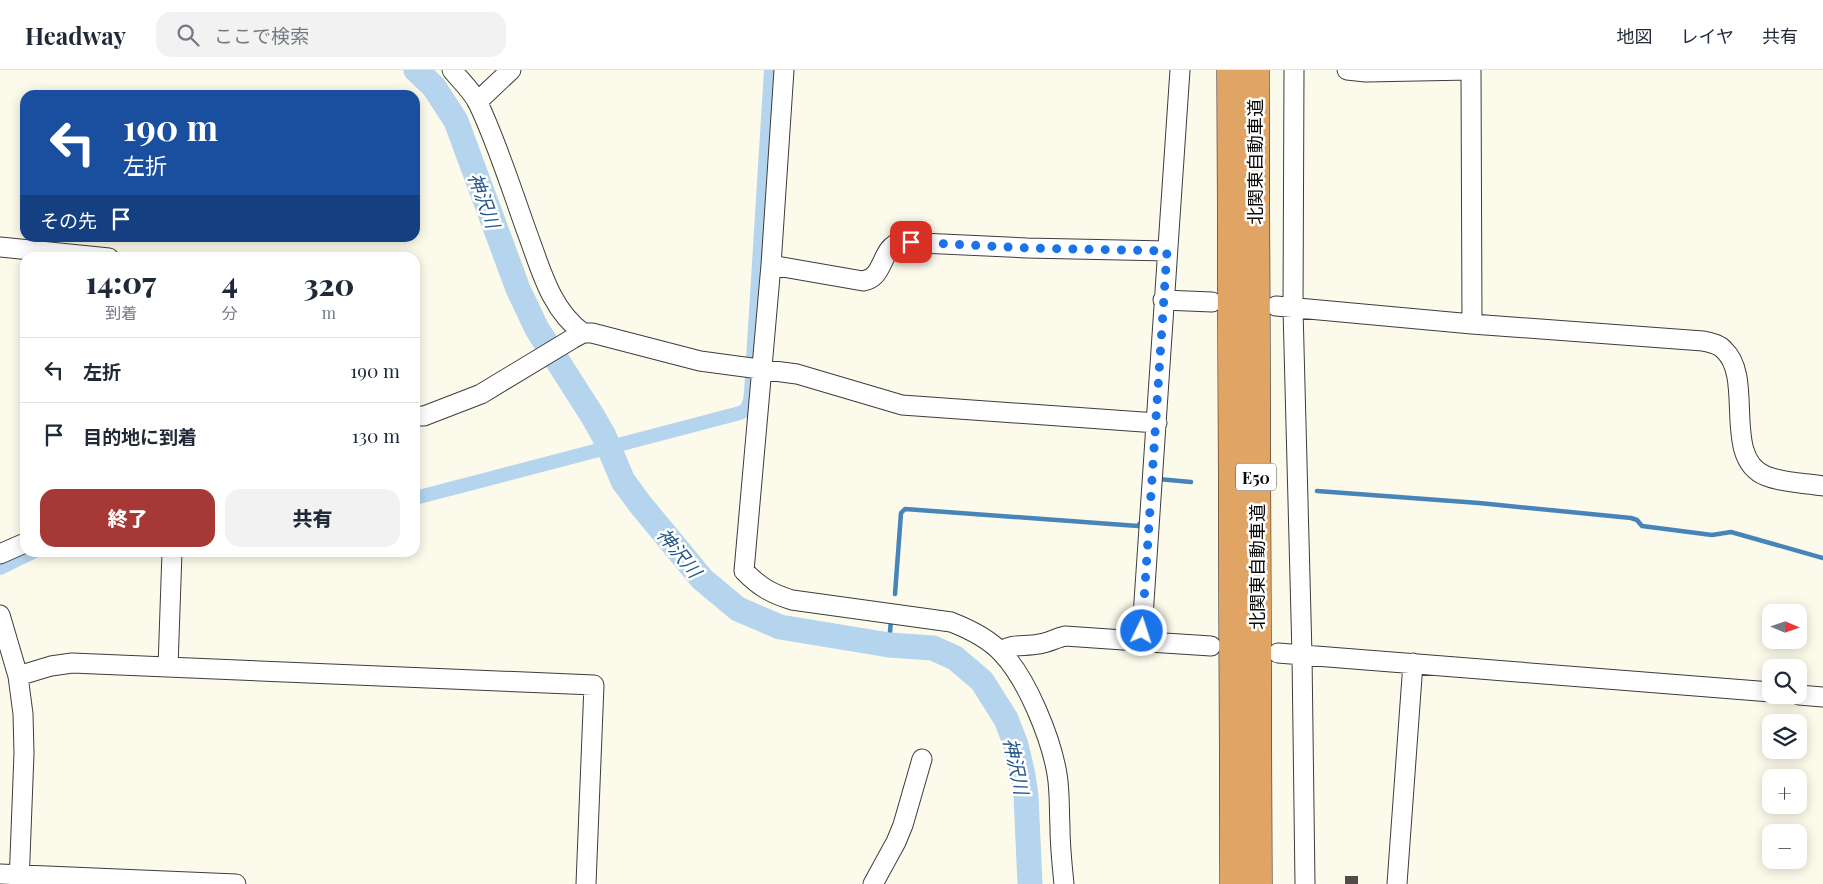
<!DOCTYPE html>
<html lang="ja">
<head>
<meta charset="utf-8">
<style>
	:root { --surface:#fff; --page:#f2f2f3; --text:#1f2937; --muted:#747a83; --line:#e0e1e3; --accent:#a63836 }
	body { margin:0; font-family:"Playfair Display","Noto Sans JP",serif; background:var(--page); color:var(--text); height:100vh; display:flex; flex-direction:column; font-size:19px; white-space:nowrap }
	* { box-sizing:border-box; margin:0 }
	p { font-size:16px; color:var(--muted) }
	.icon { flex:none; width:28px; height:28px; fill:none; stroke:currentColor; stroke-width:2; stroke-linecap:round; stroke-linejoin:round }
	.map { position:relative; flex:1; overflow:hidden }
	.panel { position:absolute; left:20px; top:182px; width:400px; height:305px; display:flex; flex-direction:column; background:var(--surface); border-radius:15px; box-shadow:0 2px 12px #0003 }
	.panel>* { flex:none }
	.banner { position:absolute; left:20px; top:20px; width:400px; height:152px; border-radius:15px; box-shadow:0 2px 12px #0003; background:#1a4fa0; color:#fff; overflow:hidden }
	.needle { width:32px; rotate:92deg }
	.buttons { position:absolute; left:1762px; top:534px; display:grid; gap:10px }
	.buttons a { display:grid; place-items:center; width:45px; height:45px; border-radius:10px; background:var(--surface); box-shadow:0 2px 12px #0003; font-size:25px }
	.pin { position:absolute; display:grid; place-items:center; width:42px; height:42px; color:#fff; margin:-21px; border-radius:10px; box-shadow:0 2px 8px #0006 }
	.me { position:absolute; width:55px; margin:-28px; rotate:4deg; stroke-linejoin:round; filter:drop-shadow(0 0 4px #0008) }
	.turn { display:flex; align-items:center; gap:18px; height:105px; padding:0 20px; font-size:22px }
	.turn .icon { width:65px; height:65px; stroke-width:2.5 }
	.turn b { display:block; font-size:35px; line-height:42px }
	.then { display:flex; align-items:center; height:48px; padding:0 20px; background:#0003; gap:10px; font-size:19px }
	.eta { display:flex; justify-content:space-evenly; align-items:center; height:85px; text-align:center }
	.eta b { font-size:30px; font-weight:800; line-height:35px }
	.button { display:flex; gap:10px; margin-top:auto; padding:10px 20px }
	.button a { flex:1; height:58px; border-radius:15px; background:var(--accent); color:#fff; font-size:20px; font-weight:800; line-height:58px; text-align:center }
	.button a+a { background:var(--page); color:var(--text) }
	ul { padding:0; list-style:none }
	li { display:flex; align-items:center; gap:15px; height:65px; padding:0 20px; border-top:1px solid var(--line) }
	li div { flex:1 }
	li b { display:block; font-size:19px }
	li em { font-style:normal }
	header { display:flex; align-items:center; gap:30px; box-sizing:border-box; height:70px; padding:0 25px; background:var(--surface); border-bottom:1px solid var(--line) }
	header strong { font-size:24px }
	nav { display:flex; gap:28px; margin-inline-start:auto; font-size:18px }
	.search { width:350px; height:45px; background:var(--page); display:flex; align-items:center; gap:12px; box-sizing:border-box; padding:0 18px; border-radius:15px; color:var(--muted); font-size:19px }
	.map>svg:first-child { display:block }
</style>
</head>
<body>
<header>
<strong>Headway</strong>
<div class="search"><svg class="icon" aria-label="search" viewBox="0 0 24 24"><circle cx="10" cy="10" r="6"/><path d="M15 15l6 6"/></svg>ここで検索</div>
<nav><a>地図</a><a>レイヤ</a><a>共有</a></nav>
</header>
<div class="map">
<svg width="1823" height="814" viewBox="0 0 1823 814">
	<rect width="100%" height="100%" fill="#fcfaea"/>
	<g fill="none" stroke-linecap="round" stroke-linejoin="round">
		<path stroke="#4684ba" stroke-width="4.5" d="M 1158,409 L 1191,412
			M 1317,421 L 1479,433 L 1631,448 L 1637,450 L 1642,456 L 1712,465 L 1731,462 L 1823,488
			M 895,524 L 901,443 L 905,439 L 1138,456 L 1142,451
			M 889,575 L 891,549"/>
		<path stroke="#b5d4ed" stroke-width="14" d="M 415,428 L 740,343 L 746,340 L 750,331 L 751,322 L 771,0
			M 0,498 L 33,482"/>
		<path stroke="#b5d4ed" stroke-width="25" d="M 416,0 L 434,17 L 456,51 L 518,219 L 537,259 L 592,345 L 604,366 L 623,411 L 640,434 L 702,509 L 738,539 L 780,557 L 889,575 L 933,578 L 955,588 L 982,611 L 1006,649 L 1016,675 L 1023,705 L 1026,726 L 1030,814"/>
	</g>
	<path fill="#514c48" d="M 1345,806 L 1358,806 L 1358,814 L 1345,814 Z"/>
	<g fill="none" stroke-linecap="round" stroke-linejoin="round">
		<g stroke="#3d3d3d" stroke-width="21">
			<path id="minor" d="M 452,0 C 460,10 472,21 478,33 C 498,75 512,121 528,165 C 541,200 551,240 583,263
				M 784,0 L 771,195 L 744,501 C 760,517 770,523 792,530 L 951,552 C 969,559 989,569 1002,583 C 1027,609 1051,668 1057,704 C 1060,721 1059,739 1060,757 C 1060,776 1062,795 1064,814
				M 1180,0 L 1142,561 L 1144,569 L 1149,572 L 1211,576
				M 1294,0 L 1293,239 L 1302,585 L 1305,814
				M 1347,0 L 1366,2 L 1470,0
				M 1471,0 L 1472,254
				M 477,32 L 511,0
				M 0,177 L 109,188
				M 771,195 L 863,211 C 885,208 880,178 900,172 L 1027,178 L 1167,181
				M 1163,230 L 1212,232
				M 1276,236 L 1472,254 L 1703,271 C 1711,273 1719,274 1724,280 C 1755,308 1721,388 1766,406 C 1783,413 1805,413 1823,416
				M 415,346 L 424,346 L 481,324 L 572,269 L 583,263 L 592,263 L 700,291 L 797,304 L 902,335 L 1157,353
				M 0,484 L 25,473
				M 0,545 L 18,606 L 23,644 L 24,683 L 19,814
				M 1001,581 C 1014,573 1024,577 1039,574 C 1048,573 1056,568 1065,566 L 1138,571 L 1144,569
				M 1278,583 L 1771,622
				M 168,597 L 172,482
				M 18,606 L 51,596 L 72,593 L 594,615 L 586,814
				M 1799,625 L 1823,627
				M 0,804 L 236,814
				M 873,814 L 896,772 L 903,755 L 922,689
				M 1397,814 L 1413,593"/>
		</g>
		<g stroke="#1b1b1b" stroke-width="29">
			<path id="highway" d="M 1231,0 L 1234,814
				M 1255,0 L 1258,814"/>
		</g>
		<use href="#minor" stroke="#fff" stroke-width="19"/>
		<use href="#highway" stroke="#e0a564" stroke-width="28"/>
	</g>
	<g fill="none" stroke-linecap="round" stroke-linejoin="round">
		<path stroke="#1a73e8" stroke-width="9" stroke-dasharray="0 16.2" d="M 911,172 L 1027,178 L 1167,181 L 1142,561"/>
	</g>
	<g text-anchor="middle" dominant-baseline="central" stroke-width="5" stroke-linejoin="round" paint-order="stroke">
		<rect fill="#fff" stroke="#545454" stroke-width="1" x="1236" y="393.5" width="40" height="27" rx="4"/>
		<g font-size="16" font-weight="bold" fill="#0a0a0a">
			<text x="1256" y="407">E50</text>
		</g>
		<g font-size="18" fill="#0a0a0a" stroke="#fff">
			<text transform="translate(1255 92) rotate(-90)">北関東自動車道</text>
			<text transform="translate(1257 497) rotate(-90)">北関東自動車道</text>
		</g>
		<g font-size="19" font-style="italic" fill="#265789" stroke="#fff">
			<text transform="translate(485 130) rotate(70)">神沢川</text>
			<text transform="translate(680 482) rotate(51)">神沢川</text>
			<text transform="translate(1017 696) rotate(78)">神沢川</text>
		</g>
	</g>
</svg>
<div class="buttons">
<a><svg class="needle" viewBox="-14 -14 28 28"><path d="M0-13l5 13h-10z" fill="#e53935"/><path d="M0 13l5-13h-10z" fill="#747a83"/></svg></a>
<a><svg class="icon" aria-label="search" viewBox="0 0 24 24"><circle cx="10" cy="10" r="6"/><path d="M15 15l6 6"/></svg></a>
<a><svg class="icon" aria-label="layers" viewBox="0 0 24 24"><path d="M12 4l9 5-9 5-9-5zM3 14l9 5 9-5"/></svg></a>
<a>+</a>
<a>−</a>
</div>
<div class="pin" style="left:911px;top:172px;background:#d93025"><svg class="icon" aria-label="arrive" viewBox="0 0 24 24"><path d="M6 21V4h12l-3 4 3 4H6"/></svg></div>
<svg class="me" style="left:1142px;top:561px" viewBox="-20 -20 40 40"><circle r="17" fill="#1a73e8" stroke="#fff" stroke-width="3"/><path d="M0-11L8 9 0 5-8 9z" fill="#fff"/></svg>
<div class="banner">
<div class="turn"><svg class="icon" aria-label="left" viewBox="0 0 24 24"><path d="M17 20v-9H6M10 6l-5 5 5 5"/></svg><div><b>190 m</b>左折</div></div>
<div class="then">その先<svg class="icon" aria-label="arrive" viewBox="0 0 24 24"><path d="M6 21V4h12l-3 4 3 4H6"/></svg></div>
</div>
<section class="panel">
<div class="eta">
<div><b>14:07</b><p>到着</p></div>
<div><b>4</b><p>分</p></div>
<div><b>320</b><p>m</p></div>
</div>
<ul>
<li><svg class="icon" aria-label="left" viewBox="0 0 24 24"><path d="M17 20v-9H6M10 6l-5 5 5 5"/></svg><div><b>左折</b></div><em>190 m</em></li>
<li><svg class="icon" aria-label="arrive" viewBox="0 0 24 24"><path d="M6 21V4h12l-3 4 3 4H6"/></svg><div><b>目的地に到着</b></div><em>130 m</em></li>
</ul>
<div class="button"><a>終了</a><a>共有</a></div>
</section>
</div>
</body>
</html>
